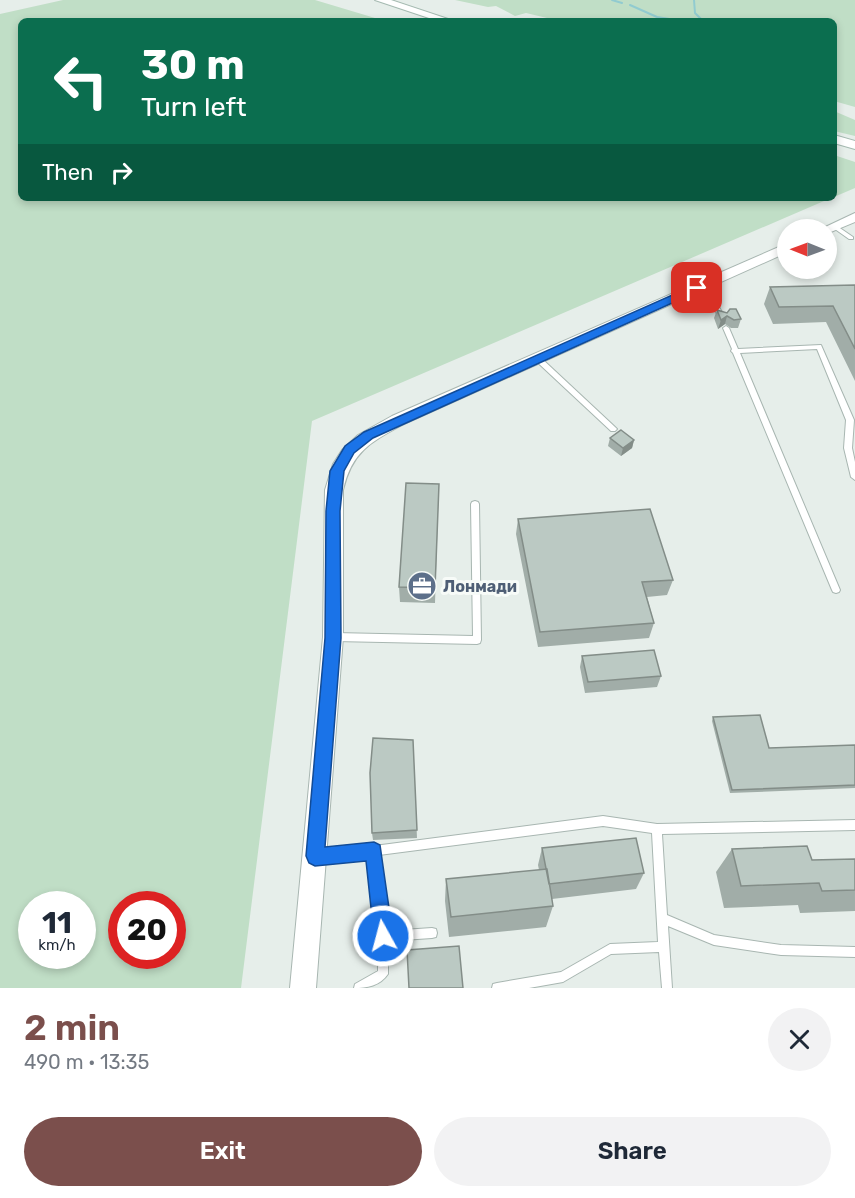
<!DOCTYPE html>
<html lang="en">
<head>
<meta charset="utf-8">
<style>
	:root { --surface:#fff; --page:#f2f2f3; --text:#1f2937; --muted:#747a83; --accent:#7b4f4c }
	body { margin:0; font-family:Rubik,sans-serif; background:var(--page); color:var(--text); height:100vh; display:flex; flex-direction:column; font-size:22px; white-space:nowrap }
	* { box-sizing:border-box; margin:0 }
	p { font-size:20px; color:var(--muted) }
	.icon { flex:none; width:33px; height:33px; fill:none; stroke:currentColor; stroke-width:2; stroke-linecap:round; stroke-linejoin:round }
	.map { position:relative; height:988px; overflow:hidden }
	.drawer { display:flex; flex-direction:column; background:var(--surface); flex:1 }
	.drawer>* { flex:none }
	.hud { position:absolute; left:18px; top:18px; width:819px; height:183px; border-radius:9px; box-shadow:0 3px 9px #0003; background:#0b6e4f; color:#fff; overflow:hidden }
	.needle { width:39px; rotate:271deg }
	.tools { position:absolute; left:777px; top:219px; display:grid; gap:12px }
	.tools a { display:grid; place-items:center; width:60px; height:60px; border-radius:50%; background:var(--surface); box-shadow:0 3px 9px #0003; font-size:30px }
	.speed { position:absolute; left:18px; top:891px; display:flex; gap:12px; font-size:30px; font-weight:700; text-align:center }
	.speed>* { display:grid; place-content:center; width:78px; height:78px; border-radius:50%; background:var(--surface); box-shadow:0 3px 9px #0003; line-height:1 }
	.speed small { font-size:15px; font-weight:400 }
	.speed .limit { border:9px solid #d22; background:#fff; color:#111 }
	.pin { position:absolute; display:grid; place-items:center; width:51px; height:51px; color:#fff; margin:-26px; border-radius:12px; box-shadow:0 3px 9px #0006 }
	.me { position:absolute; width:66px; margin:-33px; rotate:353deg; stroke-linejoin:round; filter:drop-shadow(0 0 4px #0008) }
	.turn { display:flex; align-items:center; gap:21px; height:126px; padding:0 24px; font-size:27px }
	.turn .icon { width:78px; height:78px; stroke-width:2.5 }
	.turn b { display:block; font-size:42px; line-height:51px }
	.then { display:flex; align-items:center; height:57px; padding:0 24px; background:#0003; gap:12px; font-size:22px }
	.round { display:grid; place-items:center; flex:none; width:63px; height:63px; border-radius:32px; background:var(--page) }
	.head { display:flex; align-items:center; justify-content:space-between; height:102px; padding:0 24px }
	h1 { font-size:36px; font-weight:600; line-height:45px; color:var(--accent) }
	.action { display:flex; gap:12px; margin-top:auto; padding:12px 24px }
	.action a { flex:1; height:69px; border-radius:36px; background:var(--accent); color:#fff; font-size:24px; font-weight:600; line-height:69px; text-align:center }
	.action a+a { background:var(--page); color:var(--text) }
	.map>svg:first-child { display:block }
</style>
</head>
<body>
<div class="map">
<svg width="855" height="988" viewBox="0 0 855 988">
	<rect width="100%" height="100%" fill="#e6eeea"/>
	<path fill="#c0dec6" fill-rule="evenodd" d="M 63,0 L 315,0 L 385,21 L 21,21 L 21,198 L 831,198 L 312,421 L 241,988 L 0,988 L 0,14 ZM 32,904 L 82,904 L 82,956 L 32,956 ZM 122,904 L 172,904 L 172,956 L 122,956 Z
		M 455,0 L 855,0 L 855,107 L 834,101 L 834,21 L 547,21 L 547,18 L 526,13 L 515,16 L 496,6 L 488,7 Z
		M 834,111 L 855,120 L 855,136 L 834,131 Z
		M 834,155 L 855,162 L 855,188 L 834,197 Z"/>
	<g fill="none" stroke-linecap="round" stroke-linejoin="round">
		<path stroke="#91cbd0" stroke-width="2" d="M 612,0 L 622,3
			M 694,0 L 695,13 L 703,21
			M 630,5 L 657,17 L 682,21"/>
		<g stroke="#a8b6b1" stroke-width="2">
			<path id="service" d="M 834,224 L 853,237 L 853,239 L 849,239 L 832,227 L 831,226 Z
				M 697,286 L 699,287 L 718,305 L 725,318 L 724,319 L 720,319 L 713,307 L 694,288 Z
				M 726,326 L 729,328 L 738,349 L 821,345 L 854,420 L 852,448 L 855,462 L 855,480 L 851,477 L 844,448 L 846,420 L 817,349 L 740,353 L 840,590 L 839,592 L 836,593 L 833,592 L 832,590 L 733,353 L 731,351 L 732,349 L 723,328 Z
				M 536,357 L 540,357 L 615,427 L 617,429 L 615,431 L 611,431 L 536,361 L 535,359 Z
				M 475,501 L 478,502 L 479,504 L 481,640 L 480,643 L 477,644 L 335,641 L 332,640 L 331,637 L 332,634 L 335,633 L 473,636 L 471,504 L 472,502 Z
				M 603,816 L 657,824 L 855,820 L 855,830 L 662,834 L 667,915 L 714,935 L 781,945 L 855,947 L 855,957 L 781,955 L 714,945 L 668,926 L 672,988 L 662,988 L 659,952 L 611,954 L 563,982 L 529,988 L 492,988 L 493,984 L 497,983 L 561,972 L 610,944 L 658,942 L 652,833 L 603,826 L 379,855 L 388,931 L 432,928 L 436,929 L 437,933 L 436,937 L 432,938 L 388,941 L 388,974 C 380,986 367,988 354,988 L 355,984 L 378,971 L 378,936 L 370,856 L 317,861 L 313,860 L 312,856 L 313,852 L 317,851 L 374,846 Z"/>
		</g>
		<g stroke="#a8b6b1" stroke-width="2">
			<path id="tertiary" d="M 855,213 L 855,222 L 826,234 L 826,230 L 819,230 Z
				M 788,243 L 788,252 L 404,424 C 371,442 352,451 343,490 L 343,637 L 316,988 L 290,988 L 323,637 L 325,490 L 333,464 L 342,450 L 358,435 L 392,416 Z"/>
		</g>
		<g stroke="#a5bab1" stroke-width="2">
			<path id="secondary" d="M 375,0 L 391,0 L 454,21 L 438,21 Z
				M 834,135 L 855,141 L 855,149 L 834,143 Z"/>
		</g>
		<use href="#service" fill="#fff" fill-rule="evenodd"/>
		<use href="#tertiary" fill="#fff" fill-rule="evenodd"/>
		<use href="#secondary" fill="#fff" fill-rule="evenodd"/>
	</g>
	<path fill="#a1ada8" d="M 855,285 L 855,381 L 826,322 L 773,324 L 764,304 L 770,287 Z
		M 717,310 L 741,319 L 738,328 L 731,328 L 725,324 L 718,329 L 714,318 Z
		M 610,438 L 634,440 L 632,448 L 621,456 L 608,446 Z
		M 439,484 L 435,603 L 400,602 L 399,587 Z
		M 518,519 L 673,580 L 667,595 L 647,597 L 654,623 L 649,638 L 538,647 L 516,534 Z
		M 582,656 L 661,676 L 657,687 L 585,693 L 580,667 Z
		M 713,717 L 769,748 L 855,745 L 855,788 L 730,793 L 712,721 Z
		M 413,740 L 417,838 L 373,840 L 372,833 Z
		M 542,848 L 644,873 L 636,889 L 552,899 L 553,906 L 546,927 L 449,937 L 445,901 L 446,879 L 539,870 L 538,865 Z
		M 732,849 L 812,860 L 855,859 L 855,911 L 800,913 L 798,905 L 724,908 L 716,872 Z"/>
	<path fill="#838d88" d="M 727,316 L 725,324 L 718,329 L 721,320 Z
		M 634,440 L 632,448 L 621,456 L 623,448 Z"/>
	<path fill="#bbc9c3" stroke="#838d88" stroke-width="1.5" d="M 855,285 L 855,349 L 833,306 L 779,307 L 770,287 Z
		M 730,309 L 736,309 L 741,319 L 734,320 L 727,316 L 721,320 L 717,310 L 727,313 Z
		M 621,430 L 634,440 L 623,448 L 610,438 Z
		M 406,483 L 439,484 L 435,588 L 399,587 Z
		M 650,509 L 673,580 L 642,582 L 654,623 L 540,632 L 518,519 Z
		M 654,650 L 661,676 L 588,682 L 582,656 Z
		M 760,715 L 769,748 L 855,745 L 855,785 L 732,790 L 713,717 Z
		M 373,738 L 413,740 L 417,830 L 372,833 L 370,773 Z
		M 636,838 L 644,873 L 549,884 L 542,848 Z
		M 807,846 L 812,860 L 855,859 L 855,890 L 822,891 L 819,883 L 741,886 L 732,849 Z
		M 547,869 L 553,906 L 451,917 L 446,879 Z
		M 459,946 L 463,988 L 409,988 L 407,950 Z"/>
	<path fill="#1a73e8" stroke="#114b97" stroke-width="1.5" d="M 697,284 L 701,285 L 701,290 L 373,438 L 354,453 L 344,471 L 340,511 L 341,638 L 325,847 L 374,842 L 380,845 L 393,936 L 390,943 L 383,946 L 377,943 L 374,936 L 366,861 L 315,866 L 309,863 L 306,856 L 325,638 L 326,511 L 330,471 L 345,446 L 364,432 Z"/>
	<defs>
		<g id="office-disc" transform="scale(1.5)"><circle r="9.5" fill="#5c6f8a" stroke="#f7fbf8"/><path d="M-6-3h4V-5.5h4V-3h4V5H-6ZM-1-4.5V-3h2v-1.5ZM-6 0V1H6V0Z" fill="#fff"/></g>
	</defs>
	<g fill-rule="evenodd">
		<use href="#office-disc" x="422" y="586"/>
	</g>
	<g text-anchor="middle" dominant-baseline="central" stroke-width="6" stroke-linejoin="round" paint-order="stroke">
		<g font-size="16" font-weight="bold" fill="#4e5e75" stroke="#f7fbf8" text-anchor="start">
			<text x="443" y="586">Лонмади</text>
		</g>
	</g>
</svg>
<div class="tools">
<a><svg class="needle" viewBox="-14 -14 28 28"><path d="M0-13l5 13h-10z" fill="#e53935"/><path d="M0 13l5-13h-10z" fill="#747a83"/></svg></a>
</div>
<div class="speed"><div>11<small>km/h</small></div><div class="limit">20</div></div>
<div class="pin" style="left:697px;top:288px;background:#d93025"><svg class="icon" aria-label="arrive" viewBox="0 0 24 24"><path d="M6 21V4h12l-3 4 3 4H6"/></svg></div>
<svg class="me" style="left:383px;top:936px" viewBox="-20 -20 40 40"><circle r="17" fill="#1a73e8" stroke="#fff" stroke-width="3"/><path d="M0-11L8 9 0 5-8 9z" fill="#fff"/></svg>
<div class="hud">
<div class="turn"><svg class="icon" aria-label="left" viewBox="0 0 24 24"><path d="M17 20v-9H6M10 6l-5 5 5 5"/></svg><div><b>30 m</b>Turn left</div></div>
<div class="then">Then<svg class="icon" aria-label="right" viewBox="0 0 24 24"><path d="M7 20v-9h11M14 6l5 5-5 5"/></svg></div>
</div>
</div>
<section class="drawer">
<div class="head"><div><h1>2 min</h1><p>490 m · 13:35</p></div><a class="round"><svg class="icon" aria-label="close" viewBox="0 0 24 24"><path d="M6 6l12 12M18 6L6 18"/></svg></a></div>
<div class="action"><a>Exit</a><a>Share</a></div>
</section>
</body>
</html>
